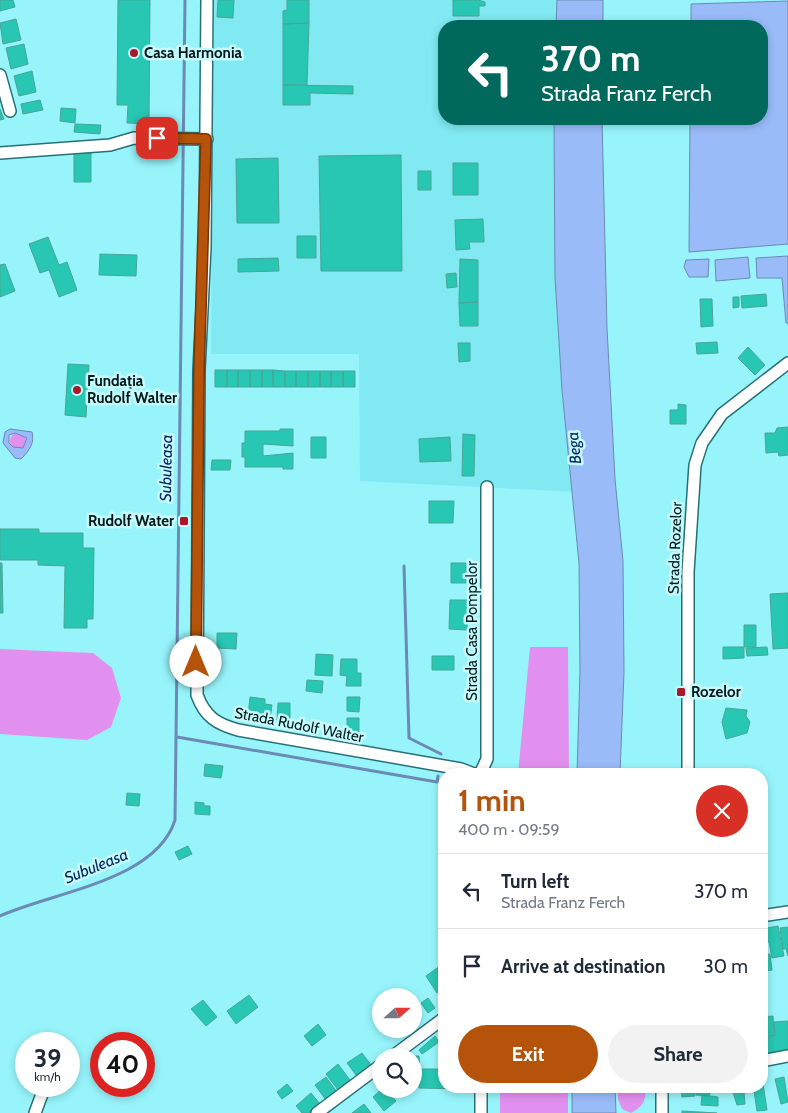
<!DOCTYPE html>
<html lang="en">
<head>
<meta charset="utf-8">
<style>
	:root { --surface:#fff; --page:#f2f2f3; --text:#1f2937; --muted:#747a83; --line:#e0e1e3; --accent:#b45309 }
	body { margin:0; font-family:Cabin,sans-serif; background:var(--page); color:var(--text); height:100vh; display:flex; flex-direction:column; font-size:19px; white-space:nowrap }
	* { box-sizing:border-box; margin:0 }
	p { font-size:16px; color:var(--muted) }
	.icon { flex:none; width:28px; height:28px; fill:none; stroke:currentColor; stroke-width:2; stroke-linecap:round; stroke-linejoin:round }
	.map { position:relative; flex:1; overflow:hidden }
	.panel { position:absolute; left:438px; top:768px; width:330px; height:325px; display:flex; flex-direction:column; background:var(--surface); border-radius:20px; box-shadow:0 2px 8px #0003 }
	.panel>* { flex:none }
	.guide { position:absolute; left:438px; top:20px; width:330px; height:105px; border-radius:20px; box-shadow:0 2px 8px #0003; background:#00695c; color:#fff; overflow:hidden }
	.needle { width:32px; rotate:69deg }
	.buttons { position:absolute; left:372px; top:988px; display:grid; gap:10px }
	.buttons a { display:grid; place-items:center; width:50px; height:50px; border-radius:50%; background:var(--surface); box-shadow:0 2px 8px #0003; font-size:25px }
	.speed { position:absolute; left:15px; top:1032px; display:flex; gap:10px; font-size:25px; font-weight:700; text-align:center }
	.speed>* { display:grid; place-content:center; width:65px; height:65px; border-radius:50%; background:var(--surface); box-shadow:0 2px 8px #0003; line-height:1 }
	.speed small { font-size:12px; font-weight:400 }
	.speed .limit { border:8px solid #d22; background:#fff; color:#111 }
	.pin { position:absolute; display:grid; place-items:center; width:42px; height:42px; color:#fff; margin:-21px; border-radius:10px; box-shadow:0 2px 8px #0006 }
	.me { position:absolute; width:55px; margin:-28px; rotate:0deg; stroke-linejoin:round; filter:drop-shadow(0 0 4px #0008) }
	.turn { display:flex; align-items:center; gap:18px; height:105px; padding:0 20px; font-size:22px }
	.turn .icon { width:65px; height:65px; stroke-width:2.5 }
	.turn b { display:block; font-size:35px; line-height:42px }
	.round { display:grid; place-items:center; flex:none; width:52px; height:52px; border-radius:26px; background:var(--page) }
	.summary { display:flex; align-items:center; justify-content:space-between; height:85px; padding:0 20px }
	h1 { font-size:30px; font-weight:700; line-height:38px; color:var(--accent) }
	.button { display:flex; gap:10px; margin-top:auto; padding:10px 20px }
	.button a { flex:1; height:58px; border-radius:30px; background:var(--accent); color:#fff; font-size:20px; font-weight:700; line-height:58px; text-align:center }
	.button a+a { background:var(--page); color:var(--text) }
	ul { padding:0; list-style:none }
	li { display:flex; align-items:center; gap:15px; height:75px; padding:0 20px; border-top:1px solid var(--line) }
	li div { flex:1 }
	li b { display:block; font-size:19px }
	li em { font-style:normal }
	.map>svg:first-child { display:block }
</style>
</head>
<body>
<div class="map">
<svg width="788" height="1113" viewBox="0 0 788 1113">
	<rect width="100%" height="100%" fill="#97f4fb"/>
	<path fill="#80e9f1" d="M 214,0 L 559,0 L 558,26 L 444,26 L 444,119 L 558,119 L 577,492 L 360,481 L 359,354 L 211,354 Z"/>
	<path fill="#e290ef" d="M10 441a8 8 0 1 1 16 0a8 8 0 1 1-16 0Z
		M 530,647 L 568,647 L 569,774 L 518,774 Z
		M 0,649 L 93,653 L 112,668 L 121,698 L 111,727 L 87,740 L 0,734 Z
		M 500,1086 L 568,1086 L 568,1113 L 500,1113 Z
		M 618,1086 L 646,1086 C 646,1100 644,1106 631,1113 L 622,1109 L 618,1099 Z"/>
	<path fill="#99bbf8" stroke="#6b8ab5" fill-rule="evenodd" d="M 557,0 L 603,0 L 603,26 L 556,26 Z
		M 788,1 L 788,244 L 689,252 L 690,119 L 761,119 L 761,26 L 691,26 L 691,4 Z
		M 554,119 L 602,119 L 607,328 L 615,479 L 623,561 L 624,672 L 620,774 L 577,774 L 580,671 L 579,563 L 562,390 L 555,277 Z
		M 788,256 L 788,323 L 786,323 L 782,278 L 757,278 L 756,258 Z
		M 748,257 L 750,278 L 716,281 L 715,260 Z
		M 709,259 L 708,277 L 689,277 L 684,267 L 686,260 Z
		M 10,429 L 32,432 C 35,443 29,451 21,459 L 15,458 L 3,443 L 5,432 ZM 15,433 L 27,438 L 23,448 L 13,447 L 9,443 L 9,435 Z
		M 572,1086 L 615,1086 L 616,1113 L 572,1113 Z"/>
	<g fill="none" stroke-linecap="round" stroke-linejoin="round">
		<path stroke="#6b8ab5" stroke-width="3" d="M 404,566 L 409,738 L 441,754
			M 177,737 L 437,782 L 438,776
			M 0,916 C 53,892 156,881 175,820 L 185,0"/>
	</g>
	<path fill="#28c7b3" stroke="#4aa496" d="M 0,0 L 13,0 L 15,7 L 0,11 Z
		M 118,0 L 150,0 L 149,124 L 127,123 L 128,105 L 117,105 Z
		M 218,0 L 234,0 L 233,18 L 217,17 Z
		M 287,0 L 309,0 L 309,23 L 283,24 L 283,11 L 287,10 Z
		M 453,0 L 478,0 L 485,2 L 485,6 L 479,6 L 479,16 L 453,16 Z
		M 16,19 L 21,40 L 3,44 L 0,23 Z
		M 309,23 L 307,85 L 283,85 L 283,24 Z
		M 24,44 L 28,64 L 11,69 L 6,48 Z
		M 32,71 L 36,92 L 19,96 L 14,76 Z
		M 283,85 L 353,86 L 353,94 L 310,93 L 310,105 L 283,105 Z
		M 40,100 L 43,110 L 23,114 L 21,104 Z
		M 61,108 L 76,109 L 75,123 L 60,121 Z
		M 0,109 L 4,119 L 0,120 Z
		M 75,124 L 101,125 L 100,134 L 74,132 Z
		M 74,153 L 91,153 L 91,182 L 74,182 Z
		M 401,155 L 402,271 L 321,271 L 319,156 Z
		M 278,158 L 279,223 L 237,223 L 236,159 Z
		M 453,163 L 478,163 L 478,195 L 453,195 Z
		M 418,171 L 431,171 L 431,190 L 418,190 Z
		M 483,219 L 484,242 L 469,242 L 470,249 L 456,250 L 455,220 Z
		M 297,236 L 316,236 L 316,258 L 297,258 Z
		M 48,237 L 59,265 L 67,262 L 77,290 L 59,297 L 49,270 L 40,273 L 29,244 Z
		M 100,254 L 137,255 L 136,276 L 99,275 Z
		M 278,258 L 279,271 L 238,272 L 238,259 Z
		M 460,259 L 478,260 L 478,302 L 459,303 Z
		M 5,264 L 15,291 L 0,297 L 0,265 Z
		M 456,273 L 457,287 L 447,288 L 446,274 Z
		M 766,294 L 767,306 L 742,308 L 741,296 Z
		M 733,297 L 739,297 L 739,307 L 733,308 Z
		M 700,299 L 712,299 L 713,326 L 701,327 Z
		M 478,302 L 478,326 L 460,326 L 459,303 Z
		M 717,342 L 718,353 L 697,354 L 696,343 Z
		M 458,343 L 470,343 L 470,361 L 459,362 Z
		M 748,347 L 765,365 L 755,375 L 738,358 Z
		M 68,364 L 89,365 L 86,417 L 65,415 Z
		M 215,370 L 227,370 L 227,387 L 215,387 Z
		M 227,370 L 238,370 L 238,387 L 227,387 Z
		M 238,370 L 250,370 L 250,387 L 238,387 Z
		M 250,370 L 262,370 L 262,387 L 250,387 Z
		M 262,370 L 273,370 L 273,387 L 262,387 Z
		M 273,370 L 285,371 L 285,387 L 273,387 Z
		M 285,371 L 296,371 L 296,387 L 285,387 Z
		M 296,371 L 308,371 L 308,387 L 296,387 Z
		M 308,371 L 320,371 L 320,387 L 308,387 Z
		M 320,371 L 331,371 L 331,387 L 320,387 Z
		M 331,371 L 343,371 L 343,387 L 331,387 Z
		M 343,371 L 355,371 L 355,387 L 343,387 Z
		M 678,404 L 686,405 L 686,424 L 670,424 L 670,410 L 678,410 Z
		M 788,427 L 788,455 L 779,456 L 778,452 L 766,453 L 765,433 L 775,433 L 777,428 Z
		M 280,429 L 293,429 L 293,446 L 263,444 L 263,456 L 293,453 L 293,469 L 283,469 L 283,467 L 245,467 L 245,457 L 242,457 L 242,443 L 245,443 L 245,431 L 280,431 Z
		M 463,434 L 475,435 L 474,476 L 462,476 Z
		M 311,437 L 326,437 L 326,458 L 311,458 Z
		M 450,437 L 451,461 L 420,462 L 419,439 Z
		M 212,460 L 231,460 L 230,470 L 211,470 Z
		M 429,501 L 454,501 L 453,523 L 429,523 Z
		M 0,529 L 39,529 L 39,533 L 83,533 L 83,548 L 94,548 L 93,619 L 87,619 L 87,628 L 64,628 L 65,566 L 38,565 L 38,560 L 0,560 Z
		M 0,563 L 2,563 L 3,613 L 0,613 Z
		M 451,563 L 466,563 L 466,583 L 451,583 Z
		M 788,593 L 788,648 L 773,649 L 770,594 Z
		M 450,600 L 468,600 L 467,630 L 449,629 Z
		M 744,625 L 756,625 L 756,647 L 744,647 Z
		M 217,633 L 237,633 L 236,649 L 217,648 Z
		M 723,647 L 744,647 L 744,658 L 723,659 Z
		M 767,647 L 768,655 L 747,656 L 746,648 Z
		M 316,654 L 333,655 L 332,676 L 315,675 Z
		M 432,656 L 454,656 L 454,670 L 432,670 Z
		M 341,659 L 357,659 L 357,673 L 361,673 L 361,686 L 346,686 L 347,676 L 340,675 Z
		M 307,680 L 323,681 L 322,693 L 306,691 Z
		M 250,697 L 265,699 L 265,704 L 272,705 L 270,719 L 248,716 Z
		M 347,697 L 360,697 L 359,712 L 347,711 Z
		M 278,703 L 290,703 L 290,720 L 277,720 Z
		M 726,708 L 747,710 L 746,716 L 750,722 L 747,733 L 726,739 L 722,722 Z
		M 347,718 L 359,718 L 359,732 L 347,732 Z
		M 205,764 L 223,766 L 221,778 L 204,776 Z
		M 127,793 L 140,794 L 139,806 L 126,805 Z
		M 195,802 L 204,803 L 204,806 L 210,806 L 210,815 L 195,814 Z
		M 188,846 L 192,854 L 179,860 L 175,852 Z
		M 778,926 L 784,956 L 772,958 L 769,942 L 765,942 L 762,929 Z
		M 788,927 L 788,956 L 786,949 L 783,949 L 780,928 Z
		M 770,954 L 772,970 L 766,971 L 763,955 Z
		M 440,966 L 444,971 L 444,988 L 437,993 L 426,976 Z
		M 249,995 L 258,1007 L 236,1024 L 227,1011 Z
		M 428,998 L 435,1008 L 428,1013 L 421,1003 Z
		M 203,1000 L 217,1017 L 206,1026 L 191,1009 Z
		M 773,1016 L 774,1035 L 762,1038 L 761,1017 Z
		M 788,1021 L 788,1053 L 765,1055 L 763,1040 L 775,1035 L 774,1022 Z
		M 318,1024 L 326,1035 L 312,1046 L 304,1036 Z
		M 435,1036 L 439,1042 L 422,1054 L 419,1050 Z
		M 362,1053 L 371,1065 L 356,1075 L 347,1063 Z
		M 414,1056 L 419,1056 L 420,1069 L 414,1069 Z
		M 338,1064 L 350,1080 L 338,1090 L 326,1074 Z
		M 420,1069 L 444,1069 L 444,1086 L 463,1086 L 463,1089 L 419,1088 Z
		M 326,1077 L 337,1092 L 326,1100 L 315,1085 Z
		M 762,1077 L 767,1110 L 757,1111 L 754,1091 L 744,1093 L 745,1104 L 737,1105 L 731,1086 L 761,1086 Z
		M 784,1077 L 788,1102 L 781,1104 L 775,1079 Z
		M 287,1084 L 293,1091 L 282,1099 L 277,1092 Z
		M 681,1086 L 694,1086 L 695,1096 L 682,1097 Z
		M 697,1086 L 712,1088 L 709,1096 L 696,1095 Z
		M 382,1089 L 386,1089 L 396,1101 L 384,1111 L 373,1097 Z
		M 311,1093 L 320,1104 L 309,1113 L 302,1113 L 296,1106 Z
		M 702,1095 L 718,1097 L 718,1106 L 701,1105 Z
		M 364,1104 L 371,1113 L 352,1113 Z
		M 682,1111 L 717,1113 L 682,1113 Z"/>
	<g fill="none" stroke-linecap="round" stroke-linejoin="round">
		<g stroke="#277176" stroke-width="14">
			<path id="minor" d="M 207,0 L 205,248 L 199,370 L 197,695 C 205,717 217,724 238,730 L 461,769 L 474,774
				M 0,75 L 10,111
				M 0,153 L 110,145 L 134,138 L 207,139
				M 480,774 L 487,759 L 487,487
				M 688,774 L 688,572 L 695,465 L 702,443 L 722,414 L 788,363
				M 761,916 L 788,912
				M 393,1056 L 444,1018
				M 761,1061 L 788,1056
				M 35,1113 L 45,1086
				M 317,1113 L 381,1065
				M 481,1113 L 481,1086
				M 662,1113 L 662,1086"/>
		</g>
		<use href="#minor" stroke="#fff" stroke-width="11"/>
	</g>
	<g fill="none" stroke-linecap="round" stroke-linejoin="round">
		<g stroke="#753606" stroke-width="12">
			<path id="route" d="M 157,138 L 206,139 L 199,370 L 196,662"/>
		</g>
		<use href="#route" stroke="#b45309" stroke-width="9"/>
	</g>
	<g fill="#ac182b" stroke="#c6fbfe" stroke-width="2">
		<circle cx="134" cy="53" r="5"/>
		<circle cx="77" cy="390" r="5"/>
		<rect x="179" y="516" width="10" height="10" rx="2.5"/>
		<rect x="676" y="687" width="10" height="10" rx="2.5"/>
	</g>
	<g text-anchor="middle" dominant-baseline="central" stroke-width="5" stroke-linejoin="round" paint-order="stroke">
		<g font-size="15" font-weight="bold" fill="#00181a" stroke="#c6fbfe" text-anchor="start">
			<text x="144" y="53">Casa Harmonia</text>
			<text x="87" y="381">Fundația<tspan x="87" dy="17">Rudolf Walter</tspan></text>
			<text x="174" y="521" text-anchor="end">Rudolf Water</text>
			<text x="691" y="692">Rozelor</text>
		</g>
		<g font-size="15" fill="#00181a" stroke="#c6fbfe">
			<text transform="translate(675 548) rotate(-88)">Strada Rozelor</text>
			<text transform="translate(472 631) rotate(-90)">Strada Casa Pompelor</text>
			<text transform="translate(299 725) rotate(11)">Strada Rudolf Walter</text>
		</g>
		<g font-size="16" font-style="italic" fill="#072663" stroke="#c6fbfe">
			<text transform="translate(574 448) rotate(-96)">Bega</text>
			<text transform="translate(166 468) rotate(-89)">Subuleasa</text>
			<text transform="translate(96 866) rotate(-22)">Subuleasa</text>
		</g>
	</g>
</svg>
<div class="buttons">
<a><svg class="needle" viewBox="-14 -14 28 28"><path d="M0-13l5 13h-10z" fill="#e53935"/><path d="M0 13l5-13h-10z" fill="#747a83"/></svg></a>
<a><svg class="icon" aria-label="search" viewBox="0 0 24 24"><circle cx="10" cy="10" r="6"/><path d="M15 15l6 6"/></svg></a>
</div>
<div class="speed"><div>39<small>km/h</small></div><div class="limit">40</div></div>
<div class="pin" style="left:157px;top:138px;background:#d93025"><svg class="icon" aria-label="arrive" viewBox="0 0 24 24"><path d="M6 21V4h12l-3 4 3 4H6"/></svg></div>
<svg class="me" style="left:196px;top:662px" viewBox="-20 -20 40 40"><circle r="19" fill="#fff"/><path d="M0-13L10 11 0 6-10 11z" fill="#b45309"/></svg>
<div class="guide">
<div class="turn"><svg class="icon" aria-label="left" viewBox="0 0 24 24"><path d="M17 20v-9H6M10 6l-5 5 5 5"/></svg><div><b>370 m</b>Strada Franz Ferch</div></div>
</div>
<section class="panel">
<div class="summary"><div><h1>1 min</h1><p>400 m · 09:59</p></div><a class="round" style="background:#d93025;color:#fff"><svg class="icon" aria-label="close" viewBox="0 0 24 24"><path d="M6 6l12 12M18 6L6 18"/></svg></a></div>
<ul>
<li><svg class="icon" aria-label="left" viewBox="0 0 24 24"><path d="M17 20v-9H6M10 6l-5 5 5 5"/></svg><div><b>Turn left</b><p>Strada Franz Ferch</p></div><em>370 m</em></li>
<li><svg class="icon" aria-label="arrive" viewBox="0 0 24 24"><path d="M6 21V4h12l-3 4 3 4H6"/></svg><div><b>Arrive at destination</b></div><em>30 m</em></li>
</ul>
<div class="button"><a>Exit</a><a>Share</a></div>
</section>
</div>
</body>
</html>
